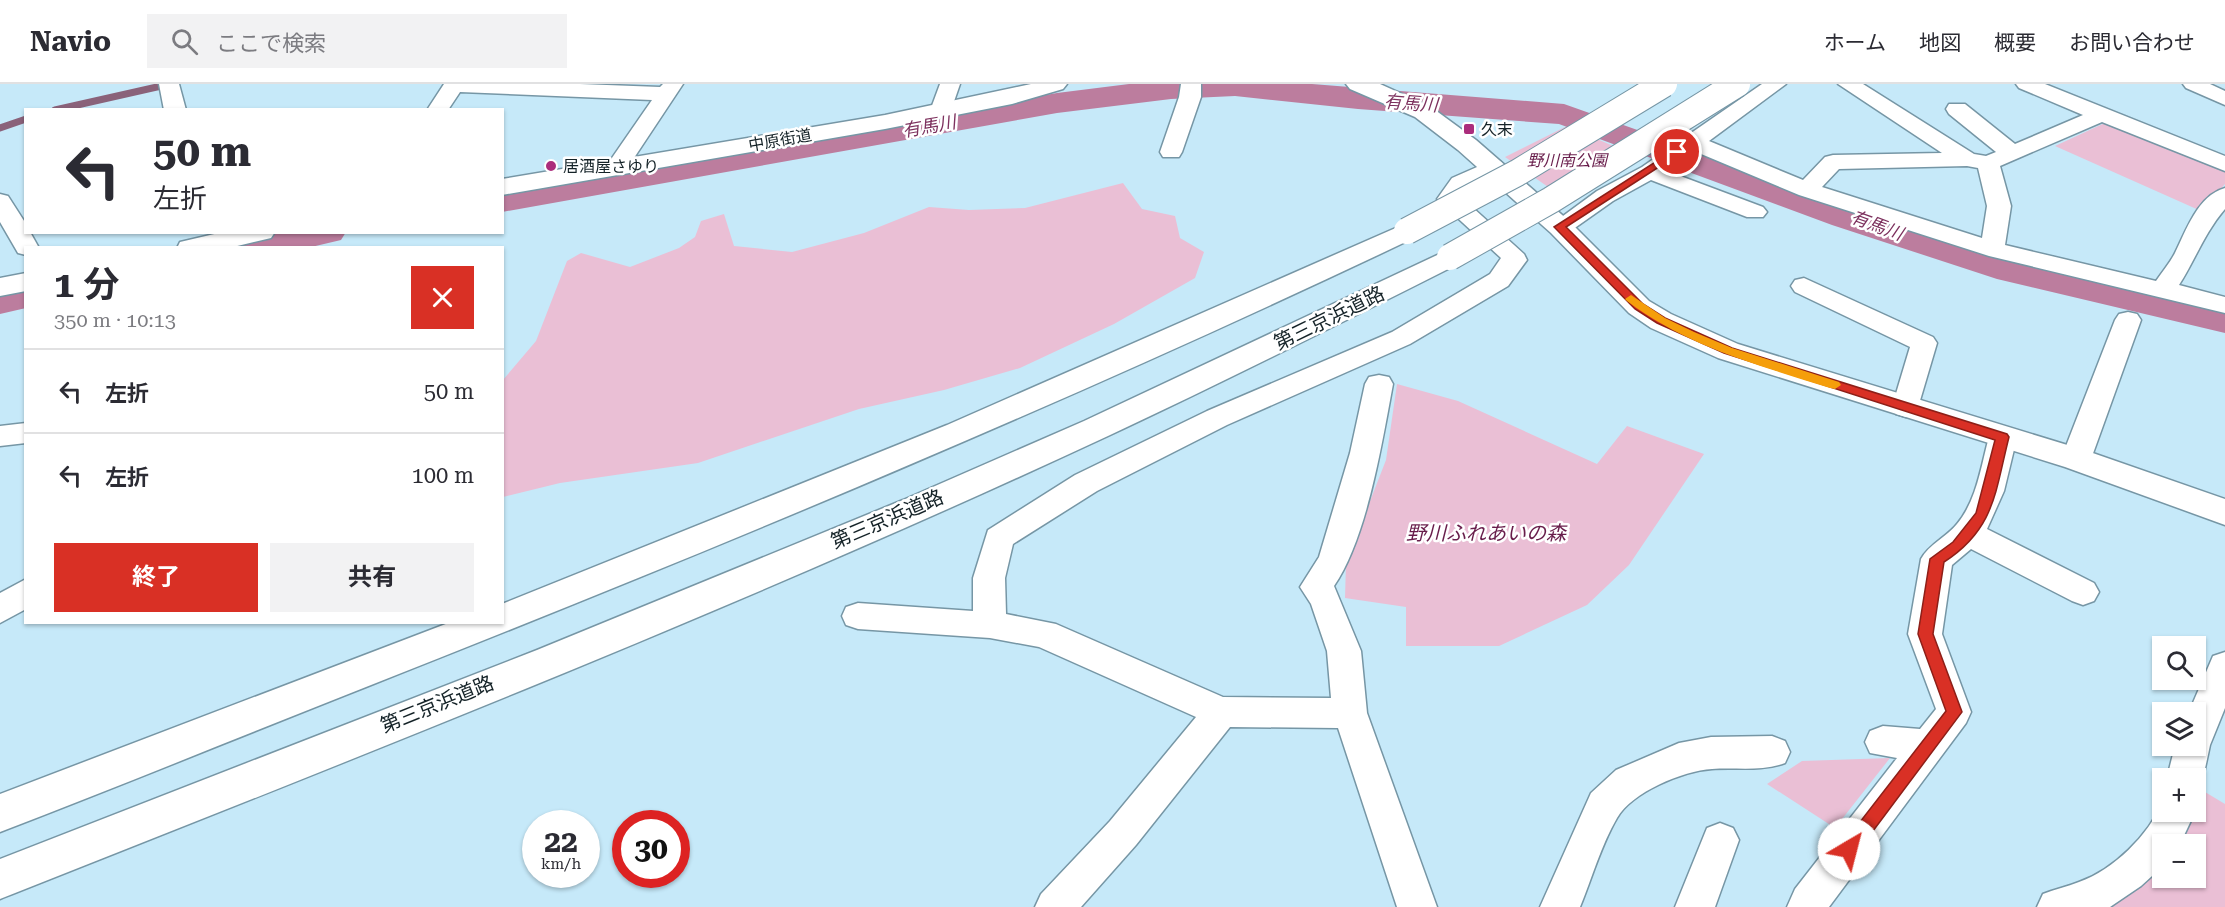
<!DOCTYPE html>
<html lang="ja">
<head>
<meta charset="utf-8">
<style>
	:root { --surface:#fff; --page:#f2f2f3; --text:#2b2b33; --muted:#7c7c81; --line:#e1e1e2; --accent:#d93025 }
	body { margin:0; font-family:"Roboto Serif","Noto Sans JP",serif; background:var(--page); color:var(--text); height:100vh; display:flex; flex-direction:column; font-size:22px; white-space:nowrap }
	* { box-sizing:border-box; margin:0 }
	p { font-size:20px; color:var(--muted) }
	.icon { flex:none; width:33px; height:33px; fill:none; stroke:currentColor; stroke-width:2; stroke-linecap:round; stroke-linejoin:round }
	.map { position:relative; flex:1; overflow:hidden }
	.details { position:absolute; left:24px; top:162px; width:480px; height:378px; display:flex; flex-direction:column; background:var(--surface); border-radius:0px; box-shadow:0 2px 4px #0004 }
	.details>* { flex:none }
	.banner { position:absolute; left:24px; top:24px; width:480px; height:126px; border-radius:0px; box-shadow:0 2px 4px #0004; background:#fff; color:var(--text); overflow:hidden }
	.tools { position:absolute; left:2152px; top:552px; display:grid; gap:12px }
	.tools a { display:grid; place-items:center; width:54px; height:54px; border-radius:0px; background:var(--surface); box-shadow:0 2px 4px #0004; font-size:30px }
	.speed { position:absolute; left:522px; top:726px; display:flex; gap:12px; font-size:30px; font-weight:700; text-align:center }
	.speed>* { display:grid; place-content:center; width:78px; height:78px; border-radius:50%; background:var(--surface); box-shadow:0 2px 4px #0004; line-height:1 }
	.speed small { font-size:15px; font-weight:400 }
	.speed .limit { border:9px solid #d22; background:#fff; color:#111 }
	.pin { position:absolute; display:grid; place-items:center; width:51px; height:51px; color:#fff; margin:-26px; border:3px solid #fff; border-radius:50%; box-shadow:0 2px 6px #0007 }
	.me { position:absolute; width:66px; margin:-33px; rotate:37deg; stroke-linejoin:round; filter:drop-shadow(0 0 4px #0008) }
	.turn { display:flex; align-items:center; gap:21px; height:126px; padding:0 30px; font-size:27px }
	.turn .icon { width:78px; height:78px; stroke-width:2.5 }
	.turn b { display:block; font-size:42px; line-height:51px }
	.round { display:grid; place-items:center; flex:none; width:63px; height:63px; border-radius:0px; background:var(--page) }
	.summary { display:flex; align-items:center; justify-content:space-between; height:102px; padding:0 30px }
	h1 { font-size:36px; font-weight:700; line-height:45px }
	.button { display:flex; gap:12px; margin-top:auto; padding:12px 30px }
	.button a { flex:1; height:69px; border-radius:0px; background:var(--accent); color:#fff; font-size:24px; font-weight:700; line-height:69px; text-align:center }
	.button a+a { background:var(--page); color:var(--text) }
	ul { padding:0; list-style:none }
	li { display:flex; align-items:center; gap:18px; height:84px; padding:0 30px; border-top:2px solid var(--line) }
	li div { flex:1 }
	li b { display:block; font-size:22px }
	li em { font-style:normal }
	header { display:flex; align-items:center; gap:36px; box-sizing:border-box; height:84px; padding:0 30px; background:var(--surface); border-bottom:2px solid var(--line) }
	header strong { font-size:28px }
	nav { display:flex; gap:33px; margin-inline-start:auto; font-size:21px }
	.search { width:420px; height:54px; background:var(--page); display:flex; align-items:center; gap:15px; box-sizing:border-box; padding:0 21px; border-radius:0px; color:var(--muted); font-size:22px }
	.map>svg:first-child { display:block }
</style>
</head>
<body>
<header>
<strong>Navio</strong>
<div class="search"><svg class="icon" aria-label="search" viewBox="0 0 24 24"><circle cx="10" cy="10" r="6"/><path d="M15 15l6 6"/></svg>ここで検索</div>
<nav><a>ホーム</a><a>地図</a><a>概要</a><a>お問い合わせ</a></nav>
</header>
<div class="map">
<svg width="2225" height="823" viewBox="0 0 2225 823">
	<rect width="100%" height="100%" fill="#c6e9f9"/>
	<path fill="#eabfd5" d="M 2107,38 L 2225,86 L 2225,100 L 2201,127 L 2055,62 Z
		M 1567,42 L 1634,71 L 1564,114 L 1505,73 Z
		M 1123,99 L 1142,125 L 1175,132 L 1180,154 L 1204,168 L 1195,194 L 1114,240 L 1020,284 L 944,306 L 859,325 L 698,379 L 560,399 L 503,413 L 503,296 L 536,257 L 567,177 L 581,169 L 630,183 L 679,164 L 695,153 L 701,137 L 724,130 L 734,162 L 792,168 L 864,149 L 929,123 L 969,126 L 1025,124 Z
		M 1397,300 L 1458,317 L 1597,380 L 1627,342 L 1704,370 L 1629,481 L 1587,521 L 1499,562 L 1406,562 L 1406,523 L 1345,514 L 1346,479 L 1386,376 Z
		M 1890,674 L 1835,744 L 1767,700 L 1802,677 Z
		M 2200,705 L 2225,720 L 2225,823 L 2112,823 L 2163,778 L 2163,794 L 2196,794 L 2196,760 L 2176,760 L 2190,728 L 2196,728 L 2196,715 Z"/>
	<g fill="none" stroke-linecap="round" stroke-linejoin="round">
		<path stroke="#8a627a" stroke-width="7" d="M 55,26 L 170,0
			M 0,44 L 26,35"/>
		<path fill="#bc7d9e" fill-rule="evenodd" d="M 1129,0 L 1312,0 L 1564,20 L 1860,125 L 1973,161 L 2019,175 L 2225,221 L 2225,249 L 1997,195 L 1832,141 L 1559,40 L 1358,25 L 1235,12 L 1171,15 L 1057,29 L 502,128 L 502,106 L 1057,9 Z
			M 263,148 L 346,148 L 341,156 L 307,164 L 225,164 L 230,156 Z
			M 26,198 L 26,224 L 0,230 L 0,204 Z"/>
		<g stroke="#7696a5" stroke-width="3">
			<path id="minor" d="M 159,0 L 179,0 L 186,26 L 164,26 Z
				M 444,0 L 580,0 L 660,3 L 663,0 L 683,0 L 624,89 L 608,89 L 605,84 L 652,16 L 460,8 L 448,26 L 427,26 Z
				M 940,0 L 960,0 L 949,32 L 933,32 L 930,27 Z
				M 1181,0 L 1201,0 L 1201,13 L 1182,68 L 1179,73 L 1163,73 L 1160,68 L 1179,13 Z
				M 1762,0 L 1786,0 L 1709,57 L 1803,96 L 1825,73 L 1833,71 L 1942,69 L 1838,0 L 1863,0 L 1974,70 L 1986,72 L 1996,68 L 1949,30 L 1946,25 L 1949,20 L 1965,20 L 2015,60 L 2083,31 L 2019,4 L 2016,0 L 2045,0 L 2225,72 L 2225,87 L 2102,38 L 2000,82 L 2011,122 L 2005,161 L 2156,197 C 2162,188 2170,179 2175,169 C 2186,147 2198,111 2225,104 L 2225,125 C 2205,148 2195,176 2179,201 L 2225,213 L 2225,229 L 1989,172 L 1799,111 L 1694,67 L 1667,87 L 1763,123 L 1767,128 L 1763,133 L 1747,133 L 1651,96 L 1613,117 L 1569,148 L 1560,150 L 1551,148 L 1548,143 L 1597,107 L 1642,83 ZM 1967,82 L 1978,84 L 1987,122 L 1982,154 L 1822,103 L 1839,85 Z
				M 2183,0 L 2210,0 L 2225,7 L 2225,21 L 2186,4 Z
				M 1493,76 L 1501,78 L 1504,83 C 1494,98 1469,95 1461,113 L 1524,170 L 1527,176 L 1508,202 L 1410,260 L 1227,341 L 1097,407 L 1013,460 L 1005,494 L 1006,530 L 1056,540 L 1223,613 L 1331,614 L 1327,567 L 1311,520 L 1300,503 L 1319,473 L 1350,369 L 1365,300 L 1369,293 L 1379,291 L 1389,293 L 1393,300 C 1382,359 1367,454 1334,502 L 1361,567 L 1367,629 L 1437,823 L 1397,823 L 1338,644 L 1230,643 L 1136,761 L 1081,823 L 1035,823 L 1041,810 L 1110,737 L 1196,633 L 1039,563 L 990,554 L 858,545 L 846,541 L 842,532 L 846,523 L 858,519 L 973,527 L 973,494 L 988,446 L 1075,391 L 1207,327 L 1392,248 L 1490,190 L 1501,174 L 1437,115 L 1452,94 Z
				M 0,110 L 8,112 L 26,140 L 26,148 L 30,148 L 39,164 L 26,164 L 26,171 L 18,169 L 0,138 Z
				M 1804,194 L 1933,253 L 1937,259 L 1916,330 L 1906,333 L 1896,330 L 1892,323 L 1910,263 L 1795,208 L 1791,202 L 1795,196 Z
				M 2128,228 L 2137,230 L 2141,236 L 2091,375 L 2086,382 L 2076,386 L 2066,382 L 2061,375 L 2115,236 L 2119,230 Z
				M 26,339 L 26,359 L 0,362 L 0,342 Z
				M 2003,343 L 2013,346 L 2017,353 L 2004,407 L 1987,445 L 2094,499 L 2099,508 L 2094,517 L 2083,521 L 2072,517 L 1971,465 L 1952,481 L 1942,550 L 1971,628 L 1966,639 L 1829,823 L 1787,823 L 1795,805 L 1897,674 L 1870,669 L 1865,658 L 1870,647 L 1883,642 L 1920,645 L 1936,625 L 1908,550 L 1921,475 C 1929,460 1947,453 1957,440 C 1977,416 1981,382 1989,353 L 1993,346 Z
				M 26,495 L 26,525 L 0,539 L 0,509 Z
				M 2225,568 L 2225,624 L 2210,661 L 2203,694 L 2196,706 L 2196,694 L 2167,694 L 2175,662 L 2196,662 L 2196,628 L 2189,628 L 2213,572 Z
				M 1772,652 L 1785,657 L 1790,668 L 1785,679 C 1761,688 1736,683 1712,685 C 1683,687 1632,708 1617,734 C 1601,761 1592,794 1580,823 L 1540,823 L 1591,709 L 1616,686 L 1679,659 L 1711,653 Z
				M 2163,718 L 2163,728 L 2195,728 L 2180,760 L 2163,760 L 2163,782 L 2141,802 L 2110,823 L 2037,823 L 2043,810 C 2055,805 2067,803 2079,798 C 2114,786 2148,751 2163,718 Z
				M 1720,739 L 1733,744 L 1739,756 L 1715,823 L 1675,823 L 1707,744 Z"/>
		</g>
		<g stroke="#7696a5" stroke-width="3">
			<path id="tertiary" d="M 1346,0 L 1380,0 L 1431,23 L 1476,56 L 1569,137 L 1649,217 L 1671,230 L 1738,260 L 2087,367 L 2225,415 L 2225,441 L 2065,383 L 1718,274 L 1651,244 L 1629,229 L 1551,149 L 1458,66 L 1415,33 L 1350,5 Z"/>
		</g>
		<g stroke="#7696a5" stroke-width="3">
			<path id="primary" d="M 1031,0 L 1067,0 L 1063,5 L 1012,20 L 885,45 L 502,111 L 502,95 L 885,31 Z
				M 223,148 L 275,148 L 271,154 L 229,164 L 177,164 L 180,158 Z
				M 26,189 L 26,207 L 0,212 L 0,194 Z"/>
		</g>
		<g stroke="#7696a5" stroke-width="3">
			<path id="motorway" d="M 1407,139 L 1416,141 L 1420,147 L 1416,153 C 1072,317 721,463 366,603 C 244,651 123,701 0,748 L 0,710 L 451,538 L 502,538 L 502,520 L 947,341 Z
				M 1450,165 L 1460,167 L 1464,173 L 1460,179 C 1343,238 1226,297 1108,352 C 745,521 372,668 0,815 L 0,775 L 537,566 L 903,416 L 1084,337 Z"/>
		</g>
		<use href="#minor" fill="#fff" fill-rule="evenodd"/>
		<use href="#tertiary" fill="#fff" fill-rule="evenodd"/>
		<use href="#primary" fill="#fff" fill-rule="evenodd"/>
		<use href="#motorway" fill="#fff" fill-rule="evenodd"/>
		<g stroke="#7696a5" stroke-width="28" stroke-linecap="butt">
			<path id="motorway-bridge" d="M 1407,147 L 1517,89 L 1664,0
				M 1450,173 L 1551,116 L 1737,0"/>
		</g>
		<use href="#motorway-bridge" stroke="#fff" stroke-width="26"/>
	</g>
	<path fill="#d93025" stroke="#8d1f18" stroke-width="1.5" d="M 1674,66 L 1682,68 L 1566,143 L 1643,220 L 1665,234 L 1732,264 L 2007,350 L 2009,353 C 1995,408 1995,445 1944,478 L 1933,550 L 1962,628 L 1855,771 L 1849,773 L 1843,771 L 1840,765 L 1843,760 L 1946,627 L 1918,550 L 1930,475 L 1953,458 L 1976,429 L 1995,356 L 1724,269 L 1657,239 L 1635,225 L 1554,143 Z"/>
	<path fill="#f59e0b" d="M 1631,211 L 1665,234 L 1694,248 L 1732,264 L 1839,298 L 1841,301 L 1835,305 L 1830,304 C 1758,281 1688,263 1627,217 L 1625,215 Z"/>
	<g fill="#ab2d7c" stroke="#fff" stroke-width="2">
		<rect x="1463" y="39" width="12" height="12" rx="3"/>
		<circle cx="551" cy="82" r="6"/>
	</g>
	<g text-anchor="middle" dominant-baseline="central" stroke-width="5" stroke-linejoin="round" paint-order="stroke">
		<g font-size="16" fill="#142227" stroke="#fff" text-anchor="start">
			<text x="1481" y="45">久末</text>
			<text x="563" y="82">居酒屋さゆり</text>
		</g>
		<g font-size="16" fill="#142227" stroke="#fff">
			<text transform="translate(780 56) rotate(-10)">中原街道</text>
		</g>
		<g font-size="16" font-style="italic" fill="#681d4b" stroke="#fff">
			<text x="1567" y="76">野川南公園</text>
		</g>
		<g font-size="18" font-style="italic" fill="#7d315e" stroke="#fff">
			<text transform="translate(1411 19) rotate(4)">有馬川</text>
			<text transform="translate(929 42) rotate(-10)">有馬川</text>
			<text transform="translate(1877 141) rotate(20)">有馬川</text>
		</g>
		<g font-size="20" fill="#142227" stroke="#fff">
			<text transform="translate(1329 234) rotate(-26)">第三京浜道路</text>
			<text transform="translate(887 435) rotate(-23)">第三京浜道路</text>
			<text transform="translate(437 620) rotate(-22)">第三京浜道路</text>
		</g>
		<g font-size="20" font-style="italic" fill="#681d4b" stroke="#fff">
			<text x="1486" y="449">野川ふれあいの森</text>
		</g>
	</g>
</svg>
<div class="tools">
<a><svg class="icon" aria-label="search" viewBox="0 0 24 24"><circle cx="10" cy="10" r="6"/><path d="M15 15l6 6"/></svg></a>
<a><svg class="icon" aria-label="layers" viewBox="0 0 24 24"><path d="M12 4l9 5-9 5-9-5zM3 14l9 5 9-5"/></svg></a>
<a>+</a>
<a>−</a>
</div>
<div class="speed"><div>22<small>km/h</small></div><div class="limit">30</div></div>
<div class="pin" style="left:1677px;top:68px;background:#d93025"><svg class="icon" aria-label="arrive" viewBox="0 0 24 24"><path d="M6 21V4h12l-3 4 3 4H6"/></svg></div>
<svg class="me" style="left:1849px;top:765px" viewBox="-20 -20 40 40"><circle r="19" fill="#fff"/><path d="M0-13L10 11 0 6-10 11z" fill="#d93025"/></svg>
<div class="banner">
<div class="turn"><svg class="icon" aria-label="left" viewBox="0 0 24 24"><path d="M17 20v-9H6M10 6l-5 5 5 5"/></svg><div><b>50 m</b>左折</div></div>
</div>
<section class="details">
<div class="summary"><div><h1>1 分</h1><p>350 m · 10:13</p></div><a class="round" style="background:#d93025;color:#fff"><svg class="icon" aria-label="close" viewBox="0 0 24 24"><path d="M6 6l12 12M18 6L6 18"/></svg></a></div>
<ul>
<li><svg class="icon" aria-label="left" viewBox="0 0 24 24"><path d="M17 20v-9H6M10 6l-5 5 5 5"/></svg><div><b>左折</b></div><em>50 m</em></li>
<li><svg class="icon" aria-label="left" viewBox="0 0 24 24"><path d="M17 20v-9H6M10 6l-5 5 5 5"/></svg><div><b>左折</b></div><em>100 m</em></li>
</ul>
<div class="button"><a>終了</a><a>共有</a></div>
</section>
</div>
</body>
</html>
